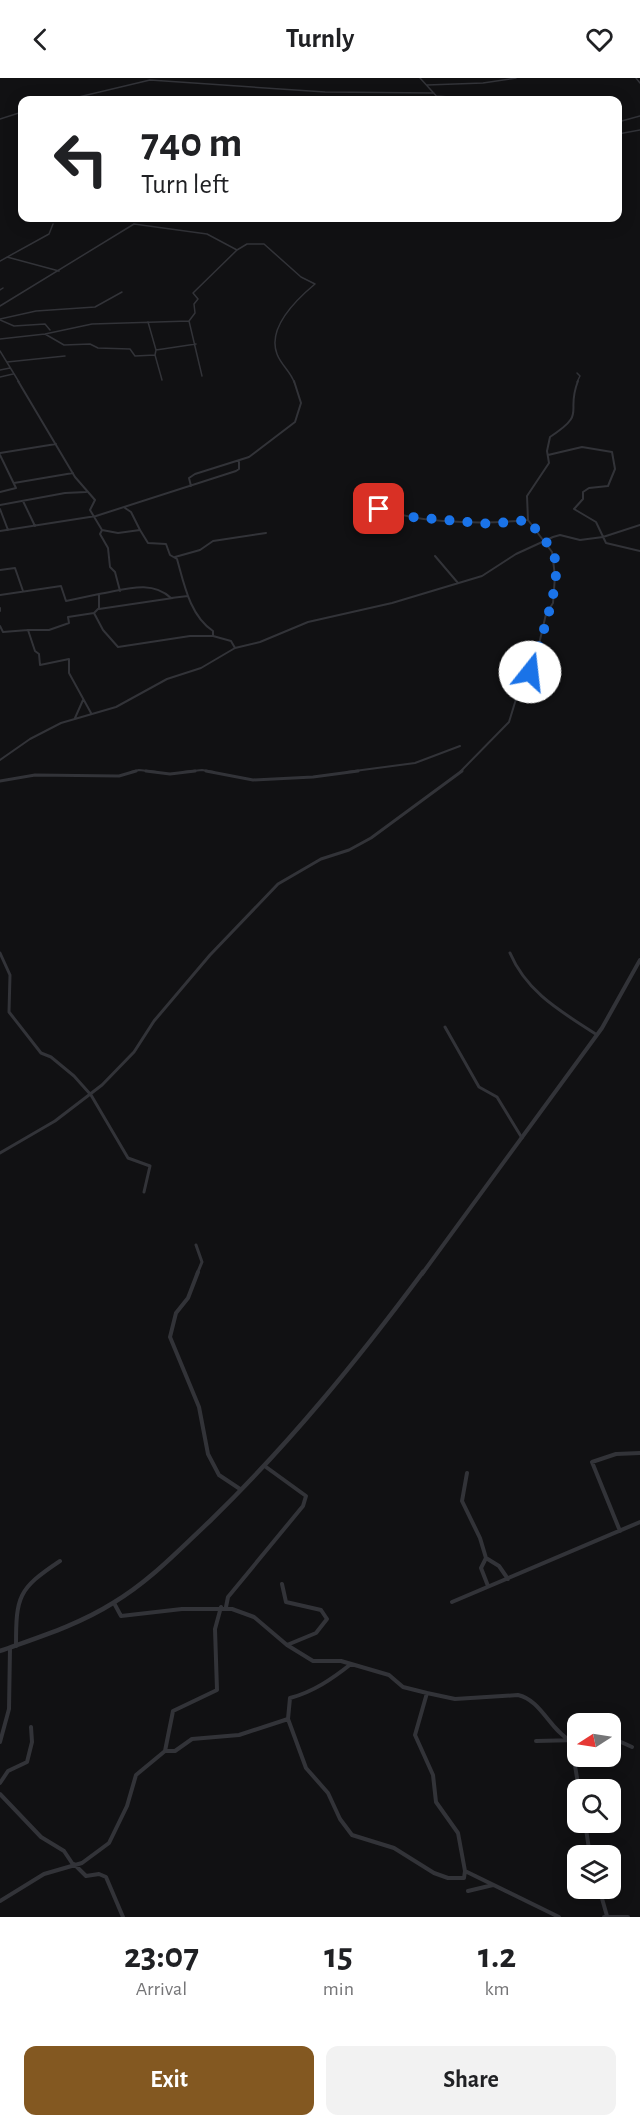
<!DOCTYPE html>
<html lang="en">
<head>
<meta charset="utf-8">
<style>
	:root { --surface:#fff; --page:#f2f2f2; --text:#202124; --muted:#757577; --accent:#835821 }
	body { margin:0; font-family:"Alegreya Sans",sans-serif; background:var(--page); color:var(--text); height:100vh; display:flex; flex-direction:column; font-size:22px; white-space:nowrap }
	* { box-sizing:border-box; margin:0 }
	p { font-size:20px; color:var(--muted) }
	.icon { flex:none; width:33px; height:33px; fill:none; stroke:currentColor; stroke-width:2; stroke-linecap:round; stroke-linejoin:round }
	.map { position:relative; height:1839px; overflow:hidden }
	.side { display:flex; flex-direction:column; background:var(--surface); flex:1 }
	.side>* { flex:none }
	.banner { position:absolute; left:18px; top:18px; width:604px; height:126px; border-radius:12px; box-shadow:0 3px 15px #0003; background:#fff; color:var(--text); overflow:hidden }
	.needle { width:39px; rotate:258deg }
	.controls { position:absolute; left:567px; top:1635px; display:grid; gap:12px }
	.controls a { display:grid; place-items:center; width:54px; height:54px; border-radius:12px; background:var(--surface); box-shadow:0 3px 15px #0003; font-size:30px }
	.pin { position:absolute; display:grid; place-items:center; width:51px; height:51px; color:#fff; margin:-26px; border-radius:12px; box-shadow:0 3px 9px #0006 }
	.me { position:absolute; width:66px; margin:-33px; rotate:16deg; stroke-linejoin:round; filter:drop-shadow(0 0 4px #0008) }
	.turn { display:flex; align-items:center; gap:21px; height:126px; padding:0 24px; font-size:27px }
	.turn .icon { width:78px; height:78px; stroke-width:2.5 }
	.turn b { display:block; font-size:42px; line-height:51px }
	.eta { display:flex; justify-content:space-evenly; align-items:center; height:102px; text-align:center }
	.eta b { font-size:36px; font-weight:700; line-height:42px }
	.primary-button { display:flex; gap:12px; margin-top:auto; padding:12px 24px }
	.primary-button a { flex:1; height:69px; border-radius:12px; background:var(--accent); color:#fff; font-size:24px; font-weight:700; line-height:69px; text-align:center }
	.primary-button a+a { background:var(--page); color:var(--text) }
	header { display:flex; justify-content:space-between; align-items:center; height:78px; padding:0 24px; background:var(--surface); font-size:27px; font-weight:700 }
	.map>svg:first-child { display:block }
</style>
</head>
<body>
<header><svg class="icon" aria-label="back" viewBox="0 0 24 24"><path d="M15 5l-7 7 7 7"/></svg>Turnly<svg class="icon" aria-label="heart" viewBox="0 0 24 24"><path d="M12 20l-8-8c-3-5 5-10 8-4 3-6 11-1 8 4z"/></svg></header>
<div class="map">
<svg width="640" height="1839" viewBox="0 0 640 1839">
	<rect width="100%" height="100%" fill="#111113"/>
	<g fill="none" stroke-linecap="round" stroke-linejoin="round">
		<path stroke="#323338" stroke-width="1.5" d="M 420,0 L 440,22
			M 636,0 L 640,5
			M 427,7 L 483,5 L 516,0
			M 436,18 L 490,22
			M 66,22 L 150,2 L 325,14 L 434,15
			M 0,41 L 22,34
			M 618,44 L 640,38
			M 618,56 L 640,52
			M 237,172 L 247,166 L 264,166 L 301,199 L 315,206 C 297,221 267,250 277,276 C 281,287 291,294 294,304
			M 7,179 L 59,193
			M 0,183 L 49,156 L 53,146
			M 0,212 L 3,210
			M 0,228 L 134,146 L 207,156 L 237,172 L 193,215 L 198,221 L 194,226 L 195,235 L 189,243 L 92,246 L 45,256 L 0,261
			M 0,241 L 36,233 L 95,229 L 122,214
			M 0,242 L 14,248 L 45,246 L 50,252
			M 189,243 L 202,298
			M 148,244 L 156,272
			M 45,256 L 64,267 L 90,266 L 98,270 L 130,271 L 135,278 L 155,277 L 162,302
			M 0,273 L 19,304
			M 155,277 L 156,272 L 196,266
			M 7,284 L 65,278
			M 0,292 L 10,290
			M 577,295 L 580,298 L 577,304
			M 0,299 L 13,296"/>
		<path stroke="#323338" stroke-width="2" d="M 18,303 L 75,399 L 95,422 L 90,432 L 102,452 L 118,455 L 140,452 L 148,465 L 166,466 L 170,477 L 177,481 C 184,506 190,538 213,553 L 213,558 L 231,563 L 235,570
			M 0,375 L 56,366
			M 0,377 L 16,410 L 0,414
			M 548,377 L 582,369 L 612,374 L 615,391 L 608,408 L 589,410 L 583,414 L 583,421 L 574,431 L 596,444 L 606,465 L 640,473
			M 14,405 L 73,395
			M 191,408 L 189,400 L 195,396 L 249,379 L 295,344 L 301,325 L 294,303
			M 366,420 C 395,448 489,446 528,442
			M 23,423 L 35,448
			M 0,427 L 65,415 L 86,414
			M 125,430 L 131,434 L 140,452
			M 0,431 L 8,452
			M 102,452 L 100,456 L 108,470 L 110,489 L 115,494 L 120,513
			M 0,453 L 96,438 L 236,393 L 239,391 L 239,384
			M 435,478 L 458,505
			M 175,479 L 200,472 L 213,463 L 266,455
			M 0,492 L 15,490 L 23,513
			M 0,517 L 61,508 L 66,523 L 99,516
			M 0,530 L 0,533
			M 99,531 L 173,520
			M 94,535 L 103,552 L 118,569 L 190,558 L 213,558
			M 0,548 L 3,554 L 28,552 L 35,573 L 39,576 L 40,587 L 69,581 L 69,595 L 91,635
			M 27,552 L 49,552 L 69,545 L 68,539 L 94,535 L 99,530 L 99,516 C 124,512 151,501 171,520 L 188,518
			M 75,640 L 83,622
			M 0,682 L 30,661 L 61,645 L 116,629 L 167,601 L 201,590 L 235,570 L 260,564 L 308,544 L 392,525 L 482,498 L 516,476 L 553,459 L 560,457 L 580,462 L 603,459 L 640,447
			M 131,694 L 139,692 L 157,694
			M 183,694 L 202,692 L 214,694
			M 347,694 L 415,685 L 460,668
			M 460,694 L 509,644 L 524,595 L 533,592 L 546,536 L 553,525 L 555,498 L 552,474 L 528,442 L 527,418 L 549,385 L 547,373 L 550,359 C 588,334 565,336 578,303"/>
		<path stroke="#323338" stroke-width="3" d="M 146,693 L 170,696 L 195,693
			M 206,693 L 253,702 L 313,699 L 358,693
			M 0,703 L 35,697 L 119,698 L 136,693
			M 0,875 L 10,897 L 9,934 L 41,975 L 51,979 L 74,998 L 91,1017 L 128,1080 L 150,1088 L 144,1114
			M 510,875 C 527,915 562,934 597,957
			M 445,949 L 479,1009 L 497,1019 L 522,1060
			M 0,1075 L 55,1043 L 102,1007 L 134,974 L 154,943 L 210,877 L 278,806 L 321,781 L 349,772 L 371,760 L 462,693
			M 196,1167 L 202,1184 L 197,1196"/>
		<path stroke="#323338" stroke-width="4" d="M 198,1194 L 188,1220 L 176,1235 L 170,1259 L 199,1329 L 208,1376 L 219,1397 L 240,1411
			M 467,1395 L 462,1423 L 480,1460 L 486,1480 L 481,1490 L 488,1508
			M 620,1453 L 592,1384 L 616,1376 L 640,1375
			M 486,1480 L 499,1488 L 508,1501
			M 452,1524 L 640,1444
			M 114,1525 L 121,1538 L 182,1531 L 232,1531 L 254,1539 L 287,1567 L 316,1555 L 327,1541 L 321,1532 L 286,1524 L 282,1506
			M 226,1529 L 228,1519 L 303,1428 L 306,1418 L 266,1389
			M 287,1567 L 313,1583 L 341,1583 L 389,1597 L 403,1609 L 427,1615 L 455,1621 L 518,1617 C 541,1622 550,1652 571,1663 L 579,1712
			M 16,1568 C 16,1518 18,1511 60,1483
			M 351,1586 C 332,1601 313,1614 290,1620 L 288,1641 L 306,1690 L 328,1715 L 340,1741 L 352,1757 L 394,1770 L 434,1795 L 448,1800 L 464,1800 L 465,1793
			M 427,1615 L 415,1657 L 433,1697 L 436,1724 L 458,1755 L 465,1793 L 559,1839
			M 610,1659 L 632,1669
			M 536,1663 L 578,1662
			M 0,1664 L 9,1631 L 10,1570
			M 165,1673 L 175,1673 L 192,1661 L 239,1657 L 288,1641
			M 0,1705 L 8,1693 L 27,1684 L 32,1664 L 31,1649
			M 0,1716 L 41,1759 L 64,1773 L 72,1785
			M 585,1744 L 590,1778
			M 74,1786 L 86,1798 L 99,1796 L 106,1799 L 123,1839
			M 599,1810 L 607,1838
			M 468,1813 L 493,1807
			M 0,1823 L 44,1796 L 82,1785 L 109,1765 L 127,1728 L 136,1697 L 165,1673 L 173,1633 L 217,1612 L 215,1551 L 221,1529
			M 604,1839 L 628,1839"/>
		<path stroke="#323338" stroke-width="4" d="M 422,1196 L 602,950 L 640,882"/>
		<path stroke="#323338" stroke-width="4.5" d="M 0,1573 C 39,1559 78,1547 113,1525 C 150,1503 179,1472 210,1443 C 290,1365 356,1284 423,1194"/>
	</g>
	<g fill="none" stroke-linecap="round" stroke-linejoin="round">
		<path stroke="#1a73e8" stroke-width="10" stroke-dasharray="0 18" d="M 379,431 L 402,434 L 412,439 L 490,446 L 528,442 C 535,451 548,464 553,475 C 565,502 538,562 533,592 L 530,594"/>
	</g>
</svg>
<div class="controls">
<a><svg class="needle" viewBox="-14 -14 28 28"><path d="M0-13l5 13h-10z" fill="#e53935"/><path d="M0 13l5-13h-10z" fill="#757577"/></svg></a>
<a><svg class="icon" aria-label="search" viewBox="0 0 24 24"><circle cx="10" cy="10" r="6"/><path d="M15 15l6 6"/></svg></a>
<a><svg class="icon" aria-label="layers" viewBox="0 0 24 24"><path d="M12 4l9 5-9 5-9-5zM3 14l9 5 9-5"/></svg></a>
</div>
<div class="pin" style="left:379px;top:431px;background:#d93025"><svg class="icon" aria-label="arrive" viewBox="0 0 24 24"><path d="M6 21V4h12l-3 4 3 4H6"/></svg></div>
<svg class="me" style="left:530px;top:594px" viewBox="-20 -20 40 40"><circle r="19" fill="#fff"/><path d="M0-13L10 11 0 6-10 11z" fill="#1a73e8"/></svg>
<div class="banner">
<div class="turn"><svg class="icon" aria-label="left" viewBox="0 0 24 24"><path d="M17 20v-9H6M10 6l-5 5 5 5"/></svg><div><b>740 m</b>Turn left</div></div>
</div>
</div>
<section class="side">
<div class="eta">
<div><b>23:07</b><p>Arrival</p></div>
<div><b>15</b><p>min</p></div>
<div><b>1.2</b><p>km</p></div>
</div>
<div class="primary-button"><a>Exit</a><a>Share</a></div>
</section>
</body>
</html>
